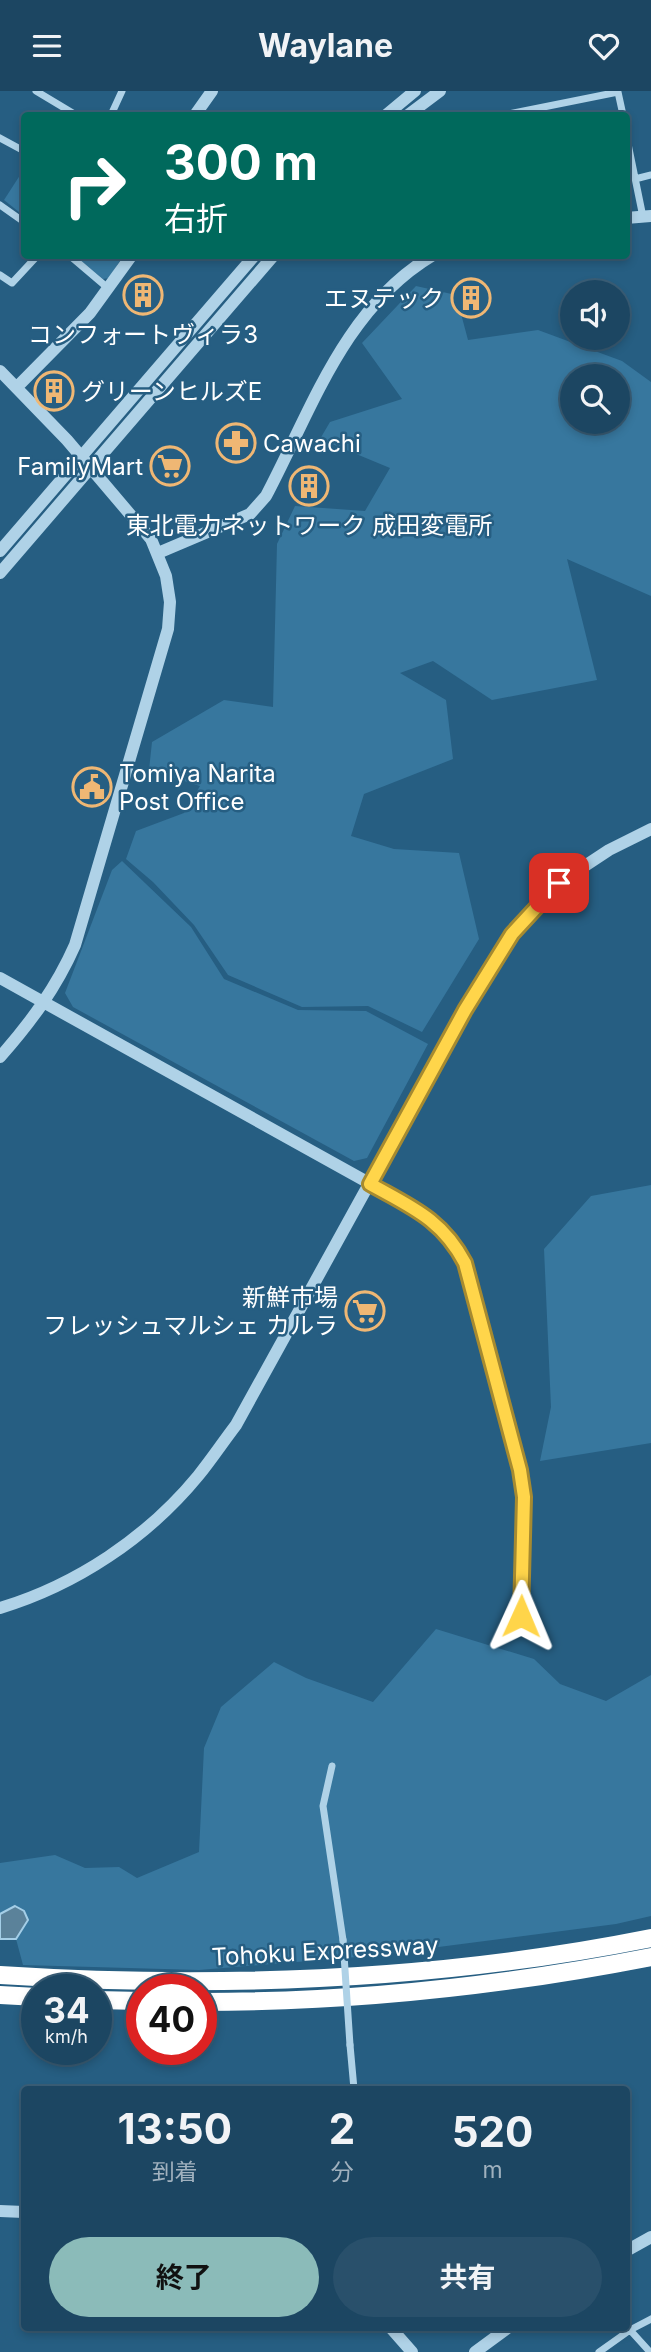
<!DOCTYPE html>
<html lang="ja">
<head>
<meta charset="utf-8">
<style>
	:root { --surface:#1c4662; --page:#29506b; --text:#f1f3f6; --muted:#a0b1be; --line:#3a5e77; --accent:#8bbbb9 }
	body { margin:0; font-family:Inter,"Noto Sans JP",sans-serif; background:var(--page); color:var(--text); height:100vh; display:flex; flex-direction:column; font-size:26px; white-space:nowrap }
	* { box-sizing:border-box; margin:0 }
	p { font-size:23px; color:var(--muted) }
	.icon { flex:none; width:38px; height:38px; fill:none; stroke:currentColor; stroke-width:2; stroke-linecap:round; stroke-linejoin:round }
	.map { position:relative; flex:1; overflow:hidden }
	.panel { position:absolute; left:21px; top:1995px; width:609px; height:245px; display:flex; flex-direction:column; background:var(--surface); border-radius:7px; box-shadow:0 4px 10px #0003,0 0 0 2px var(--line) }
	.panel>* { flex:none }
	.top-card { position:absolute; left:21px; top:21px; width:609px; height:147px; border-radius:7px; box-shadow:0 4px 10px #0003,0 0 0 2px var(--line); background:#00695c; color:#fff; overflow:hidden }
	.controls { position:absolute; left:560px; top:189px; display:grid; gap:14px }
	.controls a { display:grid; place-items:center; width:70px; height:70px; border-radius:50%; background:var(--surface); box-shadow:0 4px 10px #0003,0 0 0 2px var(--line); font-size:35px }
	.speed { position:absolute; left:21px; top:1883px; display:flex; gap:14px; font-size:35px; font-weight:700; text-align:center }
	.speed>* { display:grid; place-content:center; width:91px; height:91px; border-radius:50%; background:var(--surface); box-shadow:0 4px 10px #0003,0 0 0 2px var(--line); line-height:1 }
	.speed small { font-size:18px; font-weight:400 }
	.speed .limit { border:10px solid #d22; background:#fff; color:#111 }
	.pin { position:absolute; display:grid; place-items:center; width:60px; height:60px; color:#fff; margin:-30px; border-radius:14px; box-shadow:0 4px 10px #0006 }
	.me { position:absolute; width:77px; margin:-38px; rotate:1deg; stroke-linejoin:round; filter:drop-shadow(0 0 5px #0008) }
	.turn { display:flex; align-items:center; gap:24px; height:147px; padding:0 28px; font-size:32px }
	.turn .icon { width:91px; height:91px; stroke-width:2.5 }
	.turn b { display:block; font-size:49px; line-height:60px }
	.eta { display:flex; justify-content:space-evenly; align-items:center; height:119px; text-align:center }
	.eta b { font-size:42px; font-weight:700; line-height:49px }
	.button { display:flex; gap:14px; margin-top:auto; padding:14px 28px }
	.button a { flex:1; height:80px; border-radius:42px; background:var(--accent); color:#111; font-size:28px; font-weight:700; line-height:80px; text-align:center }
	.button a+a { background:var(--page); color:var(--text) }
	header { display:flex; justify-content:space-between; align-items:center; height:91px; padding:0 28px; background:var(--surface); font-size:32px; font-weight:700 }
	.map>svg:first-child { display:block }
</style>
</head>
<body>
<header><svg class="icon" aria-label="menu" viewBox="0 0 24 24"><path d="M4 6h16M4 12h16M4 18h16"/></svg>Waylane<svg class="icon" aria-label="heart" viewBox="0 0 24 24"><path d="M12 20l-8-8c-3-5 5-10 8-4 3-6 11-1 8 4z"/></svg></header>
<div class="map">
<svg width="651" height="2261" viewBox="0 0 651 2261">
	<rect width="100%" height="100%" fill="#265e82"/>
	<path fill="#37779e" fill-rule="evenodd" d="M 24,78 L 24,125 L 4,109 Z
		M 75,165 L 123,165 L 109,187 L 103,188 Z
		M 416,195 L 456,204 L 468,249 L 538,239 L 622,270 L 651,291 L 651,505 L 567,468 L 597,589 L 492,609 L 433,570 L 400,582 L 446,609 L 453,668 L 364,703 L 351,745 L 394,758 L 459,762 L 479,848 L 422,941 L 368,915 L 302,916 L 228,884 L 194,834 L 153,791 L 126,768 L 136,740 L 184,722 L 200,695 L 149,679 L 152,651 L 224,609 L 273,616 L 277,453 L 295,415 L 365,420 L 390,377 L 320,348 L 330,331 L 402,308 L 362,252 ZM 618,285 L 618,331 L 572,331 L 572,285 Z
		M 122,770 L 191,836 L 224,888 L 298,919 L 366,920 L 428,953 L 367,1067 L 354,1070 L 73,916 L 65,902 L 112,779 Z
		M 651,1094 L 651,1352 L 540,1370 L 551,1316 L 544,1158 L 591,1105 Z
		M 436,1538 L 534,1568 L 560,1593 L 606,1610 L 651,1584 L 651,1825 L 616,1833 L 369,1865 L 199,1879 L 23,1874 L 16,1848 L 28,1829 L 15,1815 L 0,1823 L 0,1772 L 55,1764 L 85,1777 L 119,1776 L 137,1787 L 199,1761 L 204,1657 L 221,1616 L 274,1571 L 306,1587 L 373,1611 Z"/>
	<path fill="#5b829a" stroke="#a4cee7" stroke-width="2" d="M 15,1815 L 24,1820 L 28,1829 L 16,1848 L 0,1848 L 0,1823 Z"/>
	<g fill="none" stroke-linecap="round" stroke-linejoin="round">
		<path stroke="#afd2e7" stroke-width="7" d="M 36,0 L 76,24
			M 111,24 L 122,0
			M 504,24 L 618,1 L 623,24
			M 626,43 L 643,126
			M 0,47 L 24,60
			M 635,88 L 651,84
			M 0,114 L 24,131
			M 69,164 L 109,198
			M 0,184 L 12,192 L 38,164
			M 332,1675 L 323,1715 L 343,1849
			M 350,1954 L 354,1998
			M 630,2239 L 650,2261
			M 599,2261 L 630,2239 L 651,2228"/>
		<path stroke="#afd2e7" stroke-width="12" d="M 195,24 L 212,0
			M 386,24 L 415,0
			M 408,24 L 440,0
			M 626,127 L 651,125
			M 0,280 L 67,349 L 151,448 L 166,485 L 170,511 L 168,538 L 75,854 C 56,897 31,931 0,966
			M 17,296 L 90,222 L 132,164
			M 0,460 L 255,164
			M 158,462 L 250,423 L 266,405 C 312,318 344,217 433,164
			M 0,482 L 274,164
			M 0,887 L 387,1102 C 422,1123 445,1134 465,1172 L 520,1379 L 524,1406 L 521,1525
			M 0,1517 C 76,1494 147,1447 198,1385 C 211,1369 223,1351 236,1334 L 465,919 L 512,843 L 559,792 L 609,759 L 651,738
			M 0,2120 L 24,2121
			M 626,2160 L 651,2146
			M 390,2236 L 412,2261
			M 475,2261 L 509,2236"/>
		<path stroke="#fff" stroke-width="18" d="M 0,1884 C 218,1898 436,1890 651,1847
			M 0,1904 L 37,1906
			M 96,1909 L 142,1910
			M 201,1911 C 352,1911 503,1895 651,1866"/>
		<path stroke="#afd2e7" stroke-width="7" d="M 343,1849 L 350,1954"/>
	</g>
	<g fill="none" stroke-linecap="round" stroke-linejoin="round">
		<g stroke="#a68a30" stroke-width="18">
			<path id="route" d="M 521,1525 L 524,1406 L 520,1379 L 465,1172 C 442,1128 411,1116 370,1093 L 465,919 L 512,843 L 559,792"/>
		</g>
		<use href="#route" stroke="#ffd54a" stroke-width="12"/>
	</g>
	<defs>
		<g id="building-ring" transform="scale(2.0125)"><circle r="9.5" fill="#265e82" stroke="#efb774" stroke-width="1.5"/><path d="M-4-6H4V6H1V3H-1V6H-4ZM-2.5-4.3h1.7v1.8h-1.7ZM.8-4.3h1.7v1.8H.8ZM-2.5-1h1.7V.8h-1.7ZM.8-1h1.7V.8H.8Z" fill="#efb774"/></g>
		<g id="pharmacy-ring" transform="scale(2.0125)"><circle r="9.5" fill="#265e82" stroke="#efb774" stroke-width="1.5"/><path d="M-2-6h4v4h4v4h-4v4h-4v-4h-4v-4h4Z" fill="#efb774"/></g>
		<g id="supermarket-ring" transform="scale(2.0125)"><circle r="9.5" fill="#265e82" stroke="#efb774" stroke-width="1.5"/><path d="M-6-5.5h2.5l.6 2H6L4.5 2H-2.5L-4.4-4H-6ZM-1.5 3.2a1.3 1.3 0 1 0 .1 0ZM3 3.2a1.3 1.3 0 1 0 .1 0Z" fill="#efb774"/></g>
		<g id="civic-ring" transform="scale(2.0125)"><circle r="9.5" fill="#265e82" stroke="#efb774" stroke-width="1.5"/><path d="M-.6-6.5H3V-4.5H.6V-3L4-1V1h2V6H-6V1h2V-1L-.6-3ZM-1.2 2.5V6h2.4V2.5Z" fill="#efb774"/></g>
	</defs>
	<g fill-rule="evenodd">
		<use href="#building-ring" x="143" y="204"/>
		<use href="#building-ring" x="471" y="207"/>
		<use href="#building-ring" x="54" y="300"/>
		<use href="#pharmacy-ring" x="236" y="352"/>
		<use href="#supermarket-ring" x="170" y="375"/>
		<use href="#building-ring" x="309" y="395"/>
		<use href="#civic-ring" x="92" y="696"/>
		<use href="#supermarket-ring" x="365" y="1220"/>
	</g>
	<g text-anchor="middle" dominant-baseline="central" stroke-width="5" stroke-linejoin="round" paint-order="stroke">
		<g font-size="24" fill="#fff" stroke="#265e82" text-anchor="end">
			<text x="444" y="207">エヌテック</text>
			<text x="143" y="243" text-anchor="middle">コンフォートヴィラ3</text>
			<text x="81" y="300" text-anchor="start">グリーンヒルズE</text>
			<text x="263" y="352" text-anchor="start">Cawachi</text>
			<text x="143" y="375">FamilyMart</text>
			<text x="309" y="434" text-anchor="middle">東北電力ネットワーク 成田変電所</text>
			<text x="119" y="682" text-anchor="start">Tomiya Narita<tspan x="119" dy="28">Post Office</tspan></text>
			<text x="338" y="1206">新鮮市場<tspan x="338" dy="28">フレッシュマルシェ カルラ</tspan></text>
		</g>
		<g font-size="24" fill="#fff" stroke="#265e82">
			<text transform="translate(325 1860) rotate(-3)">Tohoku Expressway</text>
		</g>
	</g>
</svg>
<div class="controls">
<a><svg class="icon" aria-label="sound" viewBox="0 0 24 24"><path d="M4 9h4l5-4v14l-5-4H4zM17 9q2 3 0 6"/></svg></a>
<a><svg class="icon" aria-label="search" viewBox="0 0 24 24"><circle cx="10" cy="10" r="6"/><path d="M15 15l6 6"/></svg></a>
</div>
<div class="speed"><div>34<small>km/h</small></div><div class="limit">40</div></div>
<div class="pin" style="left:559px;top:792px;background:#d93025"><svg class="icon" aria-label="arrive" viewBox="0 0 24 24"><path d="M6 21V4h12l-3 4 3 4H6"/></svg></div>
<svg class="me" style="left:521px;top:1525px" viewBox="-20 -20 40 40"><path d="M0-17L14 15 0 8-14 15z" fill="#ffd54a" stroke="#fff" stroke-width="4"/></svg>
<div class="top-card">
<div class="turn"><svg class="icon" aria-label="right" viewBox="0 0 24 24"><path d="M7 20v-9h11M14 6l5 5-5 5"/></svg><div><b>300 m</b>右折</div></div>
</div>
<section class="panel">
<div class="eta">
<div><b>13:50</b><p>到着</p></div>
<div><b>2</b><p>分</p></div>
<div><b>520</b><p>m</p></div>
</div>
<div class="button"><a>終了</a><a>共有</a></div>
</section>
</div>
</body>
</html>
